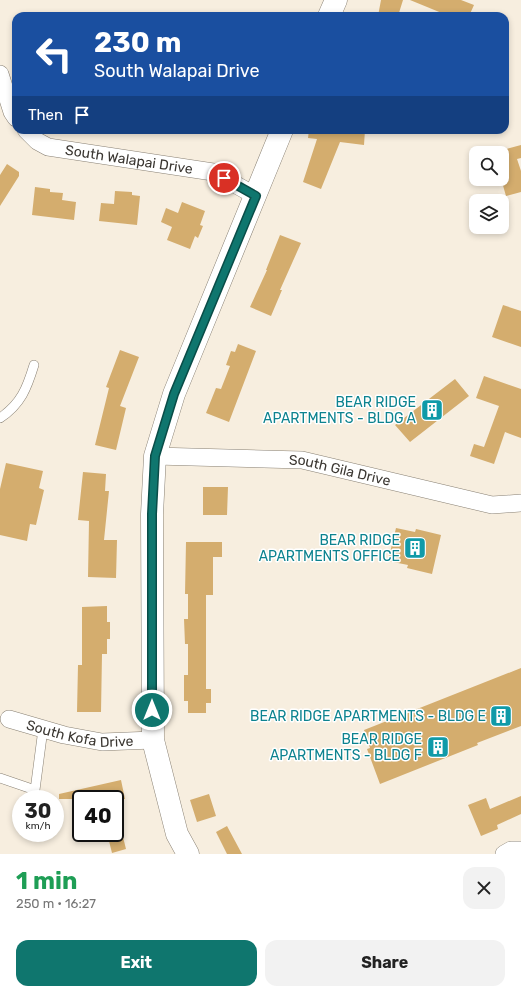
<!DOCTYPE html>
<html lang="en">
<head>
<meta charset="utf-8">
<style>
	:root { --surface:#fff; --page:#f2f2f2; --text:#222; --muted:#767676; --accent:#0f766e }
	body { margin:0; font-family:Rubik,sans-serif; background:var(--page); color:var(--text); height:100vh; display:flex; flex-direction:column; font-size:15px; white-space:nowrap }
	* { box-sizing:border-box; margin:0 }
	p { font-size:13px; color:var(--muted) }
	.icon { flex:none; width:22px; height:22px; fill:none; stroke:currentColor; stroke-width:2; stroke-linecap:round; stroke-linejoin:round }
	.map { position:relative; height:854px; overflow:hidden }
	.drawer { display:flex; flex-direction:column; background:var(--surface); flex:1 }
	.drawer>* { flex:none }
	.top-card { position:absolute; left:12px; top:12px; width:497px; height:122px; border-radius:12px; box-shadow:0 2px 6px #0003; background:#1a4fa0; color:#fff; overflow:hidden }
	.fabs { position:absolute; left:469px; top:146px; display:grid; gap:8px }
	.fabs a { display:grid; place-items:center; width:40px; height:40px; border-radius:8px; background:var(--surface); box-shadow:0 2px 6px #0003; font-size:20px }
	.speed { position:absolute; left:12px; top:790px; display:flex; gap:8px; font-size:20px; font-weight:700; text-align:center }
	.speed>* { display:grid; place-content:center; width:52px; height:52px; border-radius:50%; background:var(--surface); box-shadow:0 2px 6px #0003; line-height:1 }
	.speed small { font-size:10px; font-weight:400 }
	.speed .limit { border:2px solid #111; border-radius:6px; background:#fff; color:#111 }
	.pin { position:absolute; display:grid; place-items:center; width:34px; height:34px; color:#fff; margin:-17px; border:2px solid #fff; border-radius:50%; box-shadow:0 1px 4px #0007 }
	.me { position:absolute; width:44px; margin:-22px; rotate:0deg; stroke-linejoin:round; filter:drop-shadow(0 0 3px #0008) }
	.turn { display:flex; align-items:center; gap:14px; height:84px; padding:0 16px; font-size:18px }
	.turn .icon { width:52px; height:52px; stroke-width:2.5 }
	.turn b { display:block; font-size:28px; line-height:34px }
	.then { display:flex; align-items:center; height:38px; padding:0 16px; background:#0003; gap:8px; font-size:15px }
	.round { display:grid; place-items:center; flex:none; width:42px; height:42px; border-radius:12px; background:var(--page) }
	.summary { display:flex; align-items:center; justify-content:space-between; height:68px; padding:0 16px }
	h1 { font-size:24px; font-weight:700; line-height:30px; color:#1e9e55 }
	.action { display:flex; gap:8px; margin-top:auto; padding:8px 16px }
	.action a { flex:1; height:46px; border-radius:12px; background:var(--accent); color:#fff; font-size:16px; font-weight:700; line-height:46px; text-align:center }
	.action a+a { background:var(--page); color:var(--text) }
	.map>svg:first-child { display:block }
</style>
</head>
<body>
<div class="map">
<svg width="521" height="854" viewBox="0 0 521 854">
	<rect width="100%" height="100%" fill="#f7eedf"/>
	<path fill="#d4ad6e" d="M 381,0 L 403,0 L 398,16 L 378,16 Z
		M 410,0 L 461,0 L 474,5 L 469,16 L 449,16 Z
		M 309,130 L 365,130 L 364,145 L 340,142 L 321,189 L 303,182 L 317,139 L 308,138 Z
		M 521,145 L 521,158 L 517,159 L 521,171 L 521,192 L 506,196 L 502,182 L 502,150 Z
		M 7,164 L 19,172 L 19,176 L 0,206 L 0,175 Z
		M 35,187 L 50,189 L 50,192 L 63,193 L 62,200 L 76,202 L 74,220 L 32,215 Z
		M 115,191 L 132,192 L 132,195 L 140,196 L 137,225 L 99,221 L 101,203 L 114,204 Z
		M 182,202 L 205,211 L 200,225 L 203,226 L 198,238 L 195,236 L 190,249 L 167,240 L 172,227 L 161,222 L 166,208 L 178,213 Z
		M 280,235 L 301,243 L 280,290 L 282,290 L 271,316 L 250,307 L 267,270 L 266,270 Z
		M 503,305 L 521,311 L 521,347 L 492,337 Z
		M 238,344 L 256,351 L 229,422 L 206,413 L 216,388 L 221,389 L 230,366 L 226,365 L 231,351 L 235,352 Z
		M 120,350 L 139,357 L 120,406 L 126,408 L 116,450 L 95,445 L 109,388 L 106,387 Z
		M 484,376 L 521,389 L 521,438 L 505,432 L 494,464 L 470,456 L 474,444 L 484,447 L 499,406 L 476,398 Z
		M 455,379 L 469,396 L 410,442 L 395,425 Z
		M 6,463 L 43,471 L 39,488 L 44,490 L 36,525 L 30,524 L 27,541 L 0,535 L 0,489 Z
		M 83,472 L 106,474 L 105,491 L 109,491 L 104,540 L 117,540 L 116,578 L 88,577 L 89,521 L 78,520 Z
		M 203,487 L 228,487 L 227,515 L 203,515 Z
		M 396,528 L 415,532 L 416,529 L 441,535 L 432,574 L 407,568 L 408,565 L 388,561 Z
		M 186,542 L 222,542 L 222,557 L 213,557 L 213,595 L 206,595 L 206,689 L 211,689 L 211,703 L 206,703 L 206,713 L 188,713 L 188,701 L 184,701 L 184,675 L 188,675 L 188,644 L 185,644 L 184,619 L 188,619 L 188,594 L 185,594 Z
		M 107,606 L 107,622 L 110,622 L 110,639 L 107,639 L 107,654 L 102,654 L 101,712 L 77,712 L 78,665 L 82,665 L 82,607 Z
		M 521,668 L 521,726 L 477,743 L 478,745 L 380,784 L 367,749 L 370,748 L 364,730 Z
		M 121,780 L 125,799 L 59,799 L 59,794 Z
		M 209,794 L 216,816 L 197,822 L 190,800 Z
		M 521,796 L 521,814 L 497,825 L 498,829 L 481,836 L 468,805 L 486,798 L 490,809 Z
		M 227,826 L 242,854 L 227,854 L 216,832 Z
		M 107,833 L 122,833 L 126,849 L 112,853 Z"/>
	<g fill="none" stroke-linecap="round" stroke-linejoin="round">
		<g stroke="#898174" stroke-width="10">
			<path id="lane" d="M 0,418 C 21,404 27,388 34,365
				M 0,778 L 35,790 L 43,729"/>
		</g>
		<g stroke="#898174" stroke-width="18">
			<g id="street">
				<path d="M 0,74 L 12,112 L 16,118"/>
				<path id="s1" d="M 26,130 L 37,141 L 48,147 L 213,172 L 256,196"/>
				<path id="s2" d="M 155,456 L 302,460 L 492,505 L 521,503"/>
				<path id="s3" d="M 9,719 L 64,735 L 102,742 L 153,740"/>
				<path d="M 504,854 L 511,850 L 521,850"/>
			</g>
		</g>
		<g stroke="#898174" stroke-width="23">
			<path id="secondary" d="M 329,16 L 336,0
				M 188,854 L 177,834 L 153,740 L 152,514 L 155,456 L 174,394 L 282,130"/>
		</g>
		<use href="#lane" stroke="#fff" stroke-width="9"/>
		<use href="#street" stroke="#fff" stroke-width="17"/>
		<use href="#secondary" stroke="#fff" stroke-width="22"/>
	</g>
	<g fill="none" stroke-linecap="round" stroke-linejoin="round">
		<g stroke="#0a4d48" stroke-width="10">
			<path id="route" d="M 152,710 L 152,514 L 155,456 L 174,394 L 256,196 L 224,178"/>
		</g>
		<use href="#route" stroke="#0f766e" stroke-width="7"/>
	</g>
	<defs>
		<g id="building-square" transform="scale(1.15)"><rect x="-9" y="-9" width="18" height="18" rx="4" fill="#0f9aa8" stroke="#fff"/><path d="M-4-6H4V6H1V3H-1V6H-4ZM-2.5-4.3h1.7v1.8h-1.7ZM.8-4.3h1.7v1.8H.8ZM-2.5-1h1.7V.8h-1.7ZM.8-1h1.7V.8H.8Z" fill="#fff"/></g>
	</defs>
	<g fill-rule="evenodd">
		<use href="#building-square" x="432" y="410"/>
		<use href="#building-square" x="415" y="548"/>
		<use href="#building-square" x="501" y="716"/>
		<use href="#building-square" x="438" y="747"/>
	</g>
	<g text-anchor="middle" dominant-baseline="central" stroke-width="3" stroke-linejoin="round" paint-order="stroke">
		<g font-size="14" fill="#3b3732" stroke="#fff">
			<text stroke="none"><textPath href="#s1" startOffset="110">South Walapai Drive</textPath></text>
			<text stroke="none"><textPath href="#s2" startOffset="186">South Gila Drive</textPath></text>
			<text stroke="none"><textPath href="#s3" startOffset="73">South Kofa Drive</textPath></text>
		</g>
		<g font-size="14" fill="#0d838f" stroke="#fff" text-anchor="end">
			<text x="416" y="402">BEAR RIDGE<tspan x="416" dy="16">APARTMENTS - BLDG A</tspan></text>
			<text x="400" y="540">BEAR RIDGE<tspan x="400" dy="16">APARTMENTS OFFICE</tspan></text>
			<text x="486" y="716">BEAR RIDGE APARTMENTS - BLDG E</text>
			<text x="422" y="739">BEAR RIDGE<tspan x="422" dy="16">APARTMENTS - BLDG F</tspan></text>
		</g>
	</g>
</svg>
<div class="fabs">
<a><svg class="icon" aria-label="search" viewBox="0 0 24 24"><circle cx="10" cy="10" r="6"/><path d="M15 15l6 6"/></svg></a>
<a><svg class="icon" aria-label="layers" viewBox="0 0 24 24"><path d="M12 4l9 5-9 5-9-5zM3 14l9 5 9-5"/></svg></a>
</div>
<div class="speed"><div>30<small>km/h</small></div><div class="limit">40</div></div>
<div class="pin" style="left:224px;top:178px;background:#d93025"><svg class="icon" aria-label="arrive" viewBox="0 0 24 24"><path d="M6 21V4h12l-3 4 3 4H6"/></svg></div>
<svg class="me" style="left:152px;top:710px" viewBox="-20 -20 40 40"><circle r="17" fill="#0f766e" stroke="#fff" stroke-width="3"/><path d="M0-11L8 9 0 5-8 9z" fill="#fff"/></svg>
<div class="top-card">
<div class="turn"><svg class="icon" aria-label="left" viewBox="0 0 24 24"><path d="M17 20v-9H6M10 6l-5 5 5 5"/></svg><div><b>230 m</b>South Walapai Drive</div></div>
<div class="then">Then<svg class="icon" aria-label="arrive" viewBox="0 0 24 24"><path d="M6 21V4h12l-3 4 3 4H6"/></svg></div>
</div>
</div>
<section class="drawer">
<div class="summary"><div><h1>1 min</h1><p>250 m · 16:27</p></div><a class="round"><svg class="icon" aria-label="close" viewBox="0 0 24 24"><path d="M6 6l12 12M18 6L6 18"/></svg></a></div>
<div class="action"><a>Exit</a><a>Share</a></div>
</section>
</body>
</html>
